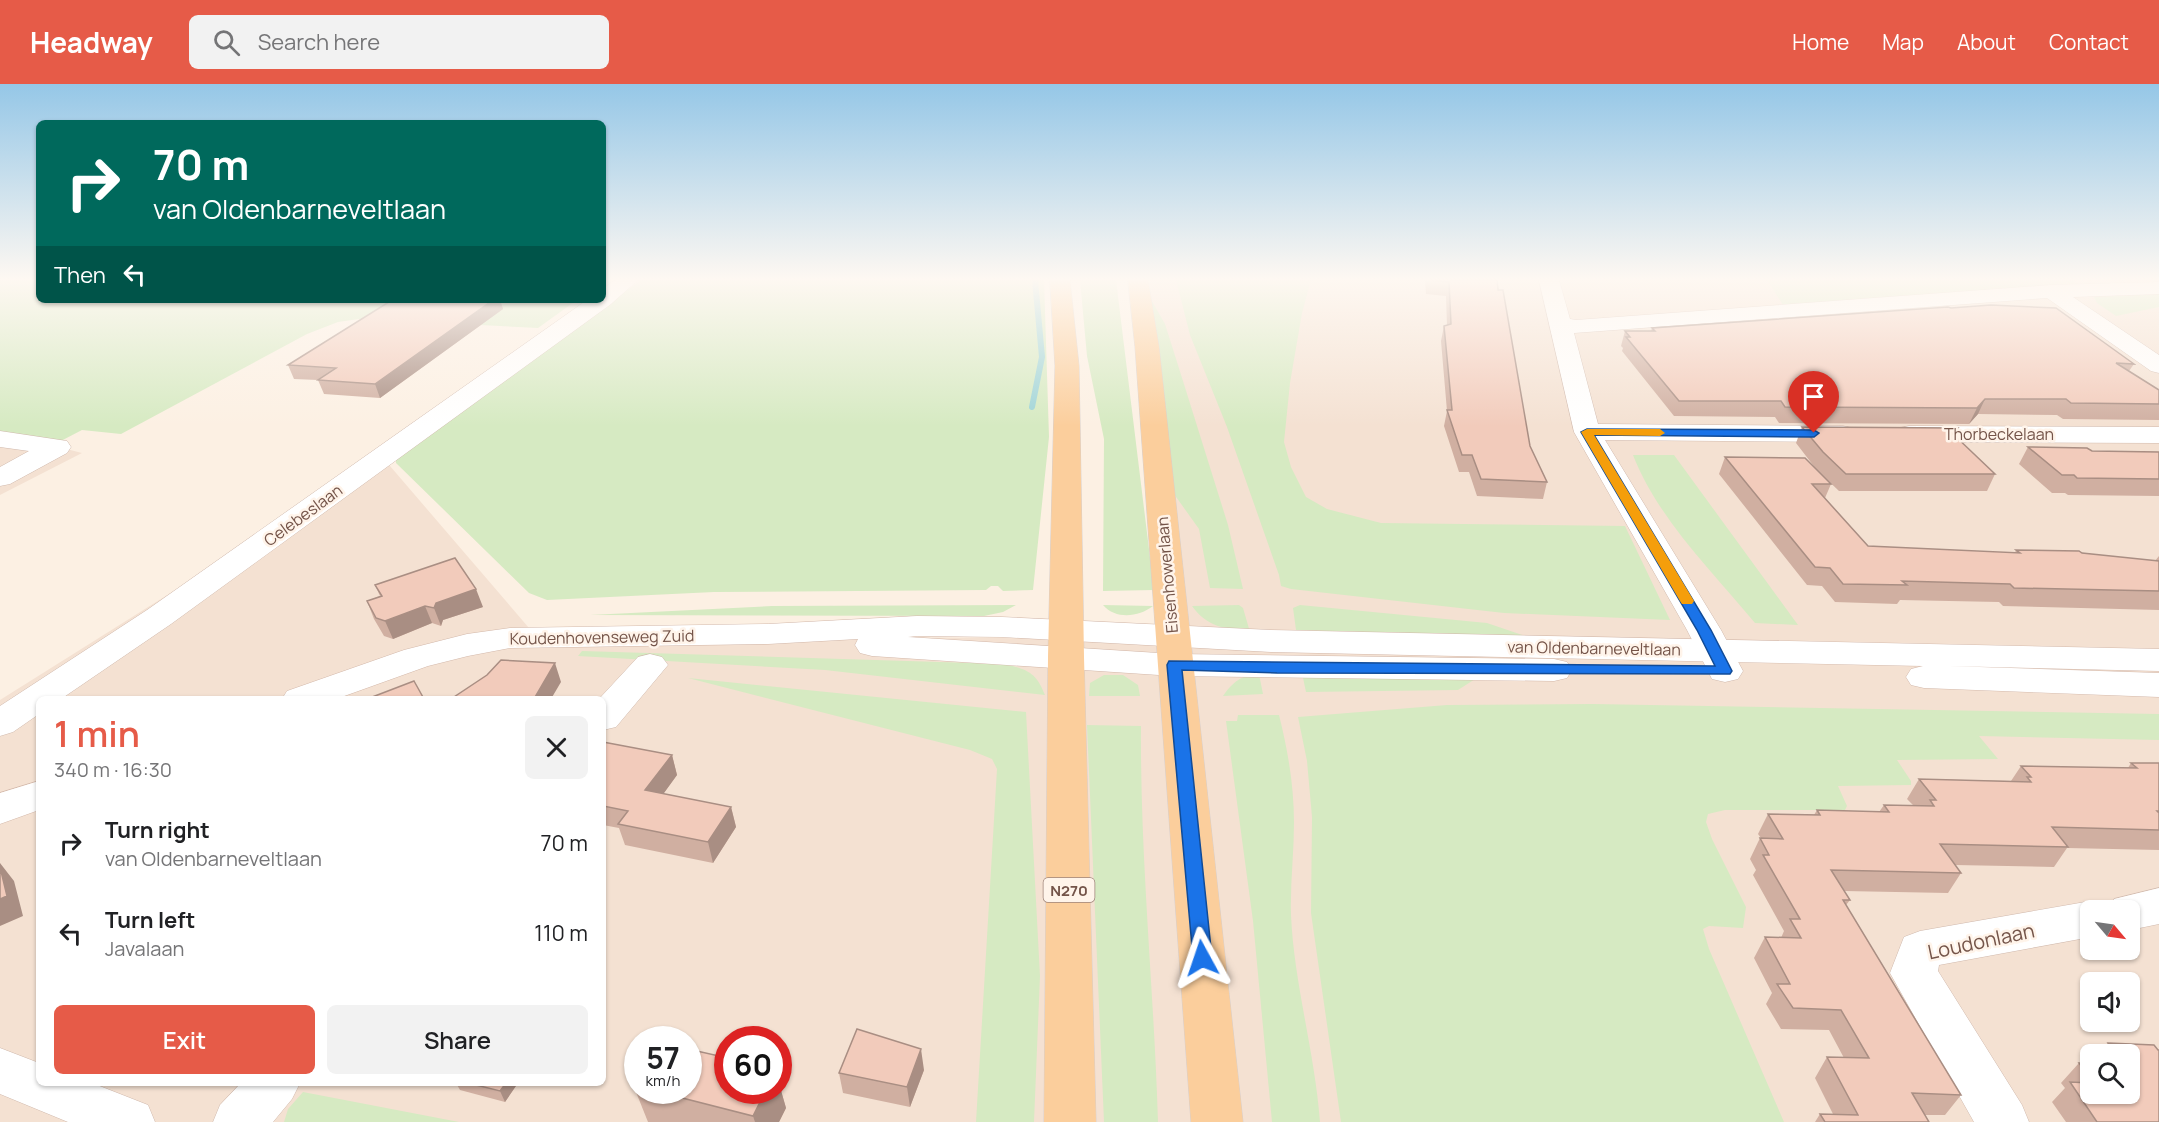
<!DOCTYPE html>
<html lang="en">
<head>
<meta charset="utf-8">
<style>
	:root { --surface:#fff; --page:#f2f2f2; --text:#202124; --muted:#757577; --accent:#e65b48 }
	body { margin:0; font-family:Manrope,sans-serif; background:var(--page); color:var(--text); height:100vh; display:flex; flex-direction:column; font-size:22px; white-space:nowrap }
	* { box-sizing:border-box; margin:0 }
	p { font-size:20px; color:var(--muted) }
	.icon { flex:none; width:33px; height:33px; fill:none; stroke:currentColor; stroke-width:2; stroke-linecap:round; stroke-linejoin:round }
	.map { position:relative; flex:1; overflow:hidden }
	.drawer { position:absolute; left:36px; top:612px; width:570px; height:390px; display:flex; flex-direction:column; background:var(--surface); border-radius:9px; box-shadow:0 2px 4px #0004 }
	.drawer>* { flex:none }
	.top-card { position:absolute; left:36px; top:36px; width:570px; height:183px; border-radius:9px; box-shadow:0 2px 4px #0004; background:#00695c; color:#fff; overflow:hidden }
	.needle { width:39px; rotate:119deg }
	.fabs { position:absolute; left:2080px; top:816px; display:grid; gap:12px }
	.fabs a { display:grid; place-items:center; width:60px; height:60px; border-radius:9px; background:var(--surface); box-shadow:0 2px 4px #0004; font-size:30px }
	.speed { position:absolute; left:624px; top:942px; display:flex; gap:12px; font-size:30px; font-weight:700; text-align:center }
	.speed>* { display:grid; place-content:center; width:78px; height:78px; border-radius:50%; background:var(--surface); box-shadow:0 2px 4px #0004; line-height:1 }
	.speed small { font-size:15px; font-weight:400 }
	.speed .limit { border:9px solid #d22; background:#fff; color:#111 }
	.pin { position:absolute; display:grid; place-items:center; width:51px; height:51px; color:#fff; margin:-62px -26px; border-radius:50% 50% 50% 0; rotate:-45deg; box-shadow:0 0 6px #0007 }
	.pin .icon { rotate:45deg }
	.me { position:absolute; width:66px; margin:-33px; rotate:355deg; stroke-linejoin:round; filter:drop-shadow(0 0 4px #0008) }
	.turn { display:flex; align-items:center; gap:21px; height:126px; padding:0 18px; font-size:27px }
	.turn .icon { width:78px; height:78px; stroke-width:2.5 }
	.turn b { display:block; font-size:42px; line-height:51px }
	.then { display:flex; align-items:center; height:57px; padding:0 18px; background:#0003; gap:12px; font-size:22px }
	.round { display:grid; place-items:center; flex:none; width:63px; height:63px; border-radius:9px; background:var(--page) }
	.head { display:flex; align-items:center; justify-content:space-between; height:102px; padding:0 18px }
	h1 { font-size:36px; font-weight:600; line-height:45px; color:var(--accent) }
	.action { display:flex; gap:12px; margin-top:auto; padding:12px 18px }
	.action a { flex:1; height:69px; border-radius:9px; background:var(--accent); color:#fff; font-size:24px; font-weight:600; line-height:69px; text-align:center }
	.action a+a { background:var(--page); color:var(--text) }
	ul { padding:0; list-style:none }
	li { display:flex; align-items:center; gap:18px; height:90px; padding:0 18px }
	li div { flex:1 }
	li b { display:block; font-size:22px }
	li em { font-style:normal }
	header { display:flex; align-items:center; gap:36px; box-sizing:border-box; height:84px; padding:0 30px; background:var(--accent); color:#fff }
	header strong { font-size:28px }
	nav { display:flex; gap:33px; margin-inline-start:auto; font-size:21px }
	.search { width:420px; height:54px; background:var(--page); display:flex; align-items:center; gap:15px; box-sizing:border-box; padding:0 21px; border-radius:9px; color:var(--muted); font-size:22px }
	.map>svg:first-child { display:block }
</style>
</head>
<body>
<header>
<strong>Headway</strong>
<div class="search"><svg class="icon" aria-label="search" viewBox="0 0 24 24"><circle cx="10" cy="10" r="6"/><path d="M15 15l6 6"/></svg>Search here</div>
<nav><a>Home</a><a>Map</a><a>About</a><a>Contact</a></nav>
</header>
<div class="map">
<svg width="2159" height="1038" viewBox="0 0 2159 1038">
	<rect width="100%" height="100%" fill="#fcf0e3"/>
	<path fill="#f4e1d2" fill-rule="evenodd" d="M 1135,196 L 2159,196 L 2159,1038 L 0,1038 L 0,616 L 384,375 L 535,551 L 1183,555 ZM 39,615 L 603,615 L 603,999 L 39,999 ZM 2091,826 L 2130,826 L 2130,866 L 2091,866 ZM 2091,898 L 2130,898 L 2130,938 L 2091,938 ZM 638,956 L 688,956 L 688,1006 L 638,1006 ZM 728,956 L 778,956 L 778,1006 L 728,1006 ZM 2091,970 L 2130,970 L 2130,1010 L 2091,1010 Z
		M 0,348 L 82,369 L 0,411 Z"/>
	<path fill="#d6eac2" d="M 0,196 L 39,196 L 39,216 L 577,216 L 538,244 L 359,235 L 338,238 L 307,250 L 121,350 L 82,346 L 57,359 L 0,351 Z
		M 641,196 L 1044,196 L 1049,353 L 1033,506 L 1003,507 L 998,502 L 991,502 L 986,506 L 714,508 L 547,516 L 529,509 L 396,379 L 396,376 Z
		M 1080,196 L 1116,196 L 1154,506 L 1103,507 L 1104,355 L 1087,272 Z
		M 1176,196 L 1311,196 L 1302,229 L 1290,299 L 1284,358 L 1291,383 L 1306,413 L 1327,425 L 1381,439 L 1625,442 L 1670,536 L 1504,529 L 1291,505 L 1281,502 L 1279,491 L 1227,343 L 1190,251 Z
		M 1767,196 L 2072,196 L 2079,201 L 1785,224 Z
		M 2159,210 L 2159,223 L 2116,232 L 2097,219 L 2094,213 Z
		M 1149,212 L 1165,240 L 1183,297 L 1228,441 L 1243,505 L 1210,504 L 1199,445 L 1174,410 Z
		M 1633,371 L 1674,371 L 1798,541 L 1755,539 C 1712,487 1658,435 1633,371 Z
		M 1016,521 L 1003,528 L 984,532 L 590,531 L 772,522 Z
		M 1103,521 L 1153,522 C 1139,533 1116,536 1103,521 Z
		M 1239,521 L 1243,524 L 1250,548 C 1226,546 1206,542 1192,522 Z
		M 1300,521 L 1487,539 L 1528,553 L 1296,546 L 1293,524 Z
		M 582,567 L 1005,580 C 1028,586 1036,588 1045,611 L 825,586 L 578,572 Z
		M 1302,589 L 1483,590 L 1458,606 L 1306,608 Z
		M 1259,590 L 1263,610 L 1223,612 C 1233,598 1241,591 1259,590 Z
		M 1104,591 L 1123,591 L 1138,601 L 1140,612 L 1089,612 L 1090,599 Z
		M 688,594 L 1026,628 L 1040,892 L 1034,1038 L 976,1038 L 997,685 L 992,675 L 970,666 Z
		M 1593,620 L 2159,630 L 2159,656 L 1979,652 L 1998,675 L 1897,676 L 1911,697 L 1911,701 L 1838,702 L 1847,722 L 1845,726 L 1725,726 L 1708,730 L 1706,738 L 1712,755 L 1746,823 L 1743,844 L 1709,842 L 1703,845 L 1709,865 L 1784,1038 L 1341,1038 L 1311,829 L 1312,733 L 1307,677 L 1298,633 L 1447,621 Z
		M 1238,631 L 1279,631 C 1288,667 1294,702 1294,739 C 1294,770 1290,800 1291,831 C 1294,900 1315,969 1320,1038 L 1272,1038 L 1253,837 L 1226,637 L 1237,637 Z
		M 1087,641 L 1141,642 C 1140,775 1154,906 1158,1038 L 1104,1038 Z
		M 303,1008 L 459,1038 L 284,1038 L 288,1025 Z"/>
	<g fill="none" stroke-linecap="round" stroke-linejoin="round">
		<path stroke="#9ed4d7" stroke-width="6" d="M 1032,323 L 1042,273 L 1035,196"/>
		<g stroke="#d0b9ad" stroke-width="1">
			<path id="minor" d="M 615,196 L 638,196 L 611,220 L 171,540 L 61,615 L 39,615 L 39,630 L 13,648 L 0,652 L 0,622 L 147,526 L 587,216 L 603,216 L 603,205 Z
				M 1539,196 L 1559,196 L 1570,235 L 1576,236 L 2051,201 L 2159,198 L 2159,210 L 2073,213 L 2159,271 L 2159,289 L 2151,287 L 2047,214 L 1574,249 L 1598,340 L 1843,342 L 1852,344 L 1856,350 L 1852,356 L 1843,358 L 1605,356 L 1721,546 L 1743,587 L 1738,595 L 1725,598 L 1712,595 L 1687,546 L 1574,348 Z
				M 1909,342 L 2159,343 L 2159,359 L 1909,358 L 1900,356 L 1896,350 L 1900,344 Z
				M 0,347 L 67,357 L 71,363 L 67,369 L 10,400 L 0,402 L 0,383 L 29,367 L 0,363 Z
				M 650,570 L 662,573 L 668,581 L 616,643 L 603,646 L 603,615 L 599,615 L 638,573 Z
				M 2159,804 L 2159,840 L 2130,846 L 2130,826 L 2091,826 L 2091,853 L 1939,881 L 1938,887 L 2022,1021 L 2029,1038 L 1974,1038 L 1890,889 L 1904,853 L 1920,847 L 2091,817 L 2107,822 L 2109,826 L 2114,815 Z
				M 0,964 L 39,979 L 39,999 L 92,999 L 148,1021 L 155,1038 L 68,1038 L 0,1010 Z
				M 241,999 L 300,999 L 292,1015 L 273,1038 L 213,1038 L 220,1021 Z"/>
		</g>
		<g stroke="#d3b8aa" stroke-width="1">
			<path id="secondary" d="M 917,532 L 1002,533 L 1271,546 L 2159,565 L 2159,587 L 1948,582 L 2159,589 L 2159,613 L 1924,604 L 1911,601 L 1906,593 L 1911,585 L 1923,582 L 1271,568 L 1002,553 L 917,552 L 908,553 L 1174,570 L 1554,575 L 1567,578 L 1572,586 L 1567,594 L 1554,597 L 1174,592 L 872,572 L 860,569 L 855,561 L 858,555 L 768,560 L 510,564 L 468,572 L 428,582 L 336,615 L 282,615 L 287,607 L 404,566 L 467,550 L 510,544 L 768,540 Z
				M 39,697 L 39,726 L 0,740 L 0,709 Z"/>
		</g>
		<g stroke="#d8cfcc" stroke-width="1">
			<path id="primary" d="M 1050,196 L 1070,196 L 1079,282 L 1084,573 L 1096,1038 L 1044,1038 L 1048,573 L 1055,282 Z
				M 1128,196 L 1148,196 L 1159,263 L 1243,1038 L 1191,1038 L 1135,263 Z"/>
		</g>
		<use href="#minor" fill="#fff" fill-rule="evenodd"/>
		<use href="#secondary" fill="#fff" fill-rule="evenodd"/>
		<use href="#primary" fill="#fbce9c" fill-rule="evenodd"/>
	</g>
	<path fill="#d0afa1" d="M 1425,196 L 1497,196 L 1530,362 L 1547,398 L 1543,415 L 1477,412 L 1469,388 L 1459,388 L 1444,342 L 1447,327 L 1441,257 L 1444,242 L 1447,241 L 1446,212 L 1426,210 Z
		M 392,216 L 500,216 L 503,225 L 380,314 L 324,310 L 318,296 L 294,295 L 288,281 Z
		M 1951,224 L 2134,280 L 2129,287 L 2159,306 L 2159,336 L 2063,335 L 2057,331 L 1978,330 L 1969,340 L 1779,339 L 1775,333 L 1674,332 L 1622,267 L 1623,264 L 1621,262 L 1625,247 L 1651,247 L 1652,244 Z
		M 1802,343 L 1955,352 L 1995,390 L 1987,407 L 1839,407 L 1816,385 L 1796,359 Z
		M 2028,363 L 2092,367 L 2159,368 L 2159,412 L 2068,411 L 2065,409 L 2052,409 L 2019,380 Z
		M 1725,373 L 1831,400 L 1825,414 L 1868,462 L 2015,469 L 2016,466 L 2082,469 L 2155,477 L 2159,472 L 2159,526 L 2003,522 L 1999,518 L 1900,516 L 1897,520 L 1835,518 L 1822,502 L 1807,501 L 1719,390 Z
		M 375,501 L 483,523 L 443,536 L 441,542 L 432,539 L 393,555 L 384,552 L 374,535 L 367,517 L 380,512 Z
		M 603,658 L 672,671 L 677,691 L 663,710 L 731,723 L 736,743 L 713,779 L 625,761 L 619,744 L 603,741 Z
		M 2131,679 L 2159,679 L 2159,766 L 2067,764 L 2054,783 L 1955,781 L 1961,789 L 1948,809 L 1844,807 L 1850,816 L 1846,821 L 1961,1011 L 1945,1031 L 1925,1031 L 1929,1038 L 1815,1038 L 1820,1030 L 1833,1030 L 1815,994 L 1827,973 L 1844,974 L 1829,946 L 1781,945 L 1766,920 L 1772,909 L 1754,874 L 1765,853 L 1781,854 L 1784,847 L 1753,791 L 1756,786 L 1750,775 L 1760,754 L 1761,754 L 1758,750 L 1768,730 L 1814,731 L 1817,726 L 1879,728 L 1884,721 L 1913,721 L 1907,715 L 1919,695 L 2011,697 L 2021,682 L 2128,684 Z
		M 2108,959 L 2154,961 L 2159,1038 L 2066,1038 L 2052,1018 L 2065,1004 L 2061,999 L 2079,979 L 2091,979 L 2091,1010 L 2130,1010 L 2130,970 L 2098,970 Z
		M 924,986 L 910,1023 L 843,1009 L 839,989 Z
		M 778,996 L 786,1024 L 779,1038 L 648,1038 L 634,1003 L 638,997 L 638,1006 L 778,1006 Z
		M 456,999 L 518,999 L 505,1018 L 460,1006 Z"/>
	<path fill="#a98e83" d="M 493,216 L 500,216 L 503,225 L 380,314 L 375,300 Z
		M 1985,315 L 1978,330 L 1969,340 L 1977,324 Z
		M 476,505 L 483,523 L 443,536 L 441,542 L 434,524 L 436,519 Z
		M 425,522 L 432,539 L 393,555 L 385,537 Z
		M 555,579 L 561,598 L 551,615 L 534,615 Z
		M 672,671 L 677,691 L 651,727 L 645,706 Z
		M 731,723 L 736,743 L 713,779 L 708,758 Z
		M 0,779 L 14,797 L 23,832 L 0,842 Z
		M 921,965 L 924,986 L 910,1023 L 907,1003 Z
		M 778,996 L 786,1024 L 779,1038 L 755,1038 L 753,1032 L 766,1006 L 778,1006 Z
		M 506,999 L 518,999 L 505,1018 L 500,1007 Z"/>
	<path fill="#f2cbbb" stroke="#a98e83" stroke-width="1.5" d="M 1430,196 L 1497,196 L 1498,206 L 1503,206 L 1530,362 L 1547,398 L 1481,395 L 1472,371 L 1462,371 L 1447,326 L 1452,326 L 1444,242 L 1451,240 L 1449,198 Z
		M 392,216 L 493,216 L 375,300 L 318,296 L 336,284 L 288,281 Z
		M 1991,221 L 2056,224 L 2134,280 L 2116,279 L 2159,306 L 2159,320 L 2071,319 L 2066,315 L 1985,315 L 1977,324 L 1785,323 L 1781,317 L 1679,317 L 1626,253 L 1630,253 L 1625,247 L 1655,247 L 1652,244 L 1948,223 L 1951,224 Z
		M 1802,343 L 1958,344 L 1953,350 L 1995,390 L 1846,390 L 1823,368 Z
		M 2028,363 L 2087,364 L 2092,367 L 2159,368 L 2159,395 L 2077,394 L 2074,391 L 2062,391 Z
		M 1725,373 L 1805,374 L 1831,400 L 1812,400 L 1868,462 L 2020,469 L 2016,466 L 2079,467 L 2082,469 L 2159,477 L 2159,507 L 2014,504 L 2010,500 L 1902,497 L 1907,501 L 1843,500 L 1830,484 L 1815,483 Z
		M 455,474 L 476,505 L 436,519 L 434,524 L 425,522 L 385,537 L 376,534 L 367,517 L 382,512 L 375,501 Z
		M 501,576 L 555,579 L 534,615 L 451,615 L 487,591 Z
		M 414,597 L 424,615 L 367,615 Z
		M 603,658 L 672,671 L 645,706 L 731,723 L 708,758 L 618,740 L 628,727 L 603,722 Z
		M 2131,679 L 2159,679 L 2159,727 L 2157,727 L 2159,729 L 2159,746 L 2052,743 L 2068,763 L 1940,760 L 1961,789 L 1831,786 L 1850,816 L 1843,816 L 1961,1011 L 1912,1009 L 1929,1038 L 1825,1038 L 1820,1030 L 1858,1031 L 1827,973 L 1869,974 L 1841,926 L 1793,924 L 1777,900 L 1790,900 L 1765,853 L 1801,854 L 1790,835 L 1800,835 L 1763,771 L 1769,771 L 1760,754 L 1783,755 L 1768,730 L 1820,731 L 1817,726 L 1889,728 L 1884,721 L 1934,722 L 1930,716 L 1936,716 L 1919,695 L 2031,698 L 2027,693 L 2031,693 L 2021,682 L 2137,684 Z
		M 0,783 L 7,812 L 0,815 Z
		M 857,945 L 921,965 L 907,1003 L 839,989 Z
		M 2108,959 L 2154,961 L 2158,966 L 2159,966 L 2159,1038 L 2097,1038 L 2070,998 L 2091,999 L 2091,1010 L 2130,1010 L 2130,970 L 2116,970 Z
		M 688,965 L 728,974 L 728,1006 L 766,1006 L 753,1032 L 651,1006 L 688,1006 Z
		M 2079,979 L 2091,979 L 2091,996 Z
		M 468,999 L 506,999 L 500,1007 Z"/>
	<linearGradient id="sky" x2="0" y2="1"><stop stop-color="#95c7e7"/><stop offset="0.57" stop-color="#fef8f2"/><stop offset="1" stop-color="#fef8f2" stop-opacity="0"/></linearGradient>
	<rect width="2159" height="342" fill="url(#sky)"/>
	<path fill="#1a73e8" stroke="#114b97" stroke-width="1.5" d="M 1587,345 L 1814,346 L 1819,349 L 1814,353 L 1594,351 L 1711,546 L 1732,587 L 1730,590 L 1277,589 L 1182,586 L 1212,874 L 1209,879 L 1202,882 L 1195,879 L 1193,874 L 1167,581 L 1169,577 L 1715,582 L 1697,546 L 1581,348 Z"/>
	<path fill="#f59e0b" d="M 1587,345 L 1660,345 L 1665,349 L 1660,352 L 1594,351 L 1694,517 L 1692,520 L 1682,520 L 1680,517 L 1581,348 Z"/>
	<g text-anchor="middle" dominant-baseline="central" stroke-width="5" stroke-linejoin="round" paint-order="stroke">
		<rect fill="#fff4ea" stroke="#9e8479" stroke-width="1.5" x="1043.5" y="794" width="51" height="24" rx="4.5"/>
		<g font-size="15" font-weight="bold" fill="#745449">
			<text x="1069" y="806">N270</text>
		</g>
		<g font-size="16" fill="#745449" stroke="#fff4ea">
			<text x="1999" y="350">Thorbeckelaan</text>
			<text transform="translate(303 431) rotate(-36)">Celebeslaan</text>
			<text transform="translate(1167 491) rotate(-95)">Eisenhowerlaan</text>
			<text transform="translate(602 553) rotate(-1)">Koudenhovenseweg Zuid</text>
			<text transform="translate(1594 564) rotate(1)">van Oldenbarneveltlaan</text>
		</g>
		<g font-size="20" fill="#745449" stroke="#fff4ea">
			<text transform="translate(1981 857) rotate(-12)">Loudonlaan</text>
		</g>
	</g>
</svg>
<div class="fabs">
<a><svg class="needle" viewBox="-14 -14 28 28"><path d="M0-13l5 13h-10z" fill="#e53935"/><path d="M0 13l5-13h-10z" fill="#757577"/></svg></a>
<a><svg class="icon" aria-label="sound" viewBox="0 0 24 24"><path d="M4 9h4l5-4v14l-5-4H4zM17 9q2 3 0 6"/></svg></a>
<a><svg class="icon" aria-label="search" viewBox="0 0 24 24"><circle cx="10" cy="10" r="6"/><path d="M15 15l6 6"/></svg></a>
</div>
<div class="speed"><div>57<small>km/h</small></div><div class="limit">60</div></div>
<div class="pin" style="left:1814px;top:349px;background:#d93025"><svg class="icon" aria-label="arrive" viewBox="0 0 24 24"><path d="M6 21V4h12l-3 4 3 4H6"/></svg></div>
<svg class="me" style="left:1202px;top:874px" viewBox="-20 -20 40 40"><path d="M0-17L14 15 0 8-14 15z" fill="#1a73e8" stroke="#fff" stroke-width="4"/></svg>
<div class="top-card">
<div class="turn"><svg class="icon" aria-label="right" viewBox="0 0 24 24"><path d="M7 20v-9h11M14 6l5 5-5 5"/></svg><div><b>70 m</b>van Oldenbarneveltlaan</div></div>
<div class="then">Then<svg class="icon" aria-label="left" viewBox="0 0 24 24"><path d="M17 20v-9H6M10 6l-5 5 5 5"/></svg></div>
</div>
<section class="drawer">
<div class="head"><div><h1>1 min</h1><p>340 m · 16:30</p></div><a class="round"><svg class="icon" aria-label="close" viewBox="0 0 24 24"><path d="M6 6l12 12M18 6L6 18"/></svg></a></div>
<ul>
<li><svg class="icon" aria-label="right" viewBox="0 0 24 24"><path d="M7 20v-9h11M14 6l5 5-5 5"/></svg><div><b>Turn right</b><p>van Oldenbarneveltlaan</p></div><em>70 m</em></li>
<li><svg class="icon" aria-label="left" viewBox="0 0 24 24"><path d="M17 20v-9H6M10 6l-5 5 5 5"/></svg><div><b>Turn left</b><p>Javalaan</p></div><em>110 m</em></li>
</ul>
<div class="action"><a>Exit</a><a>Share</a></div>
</section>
</div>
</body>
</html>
